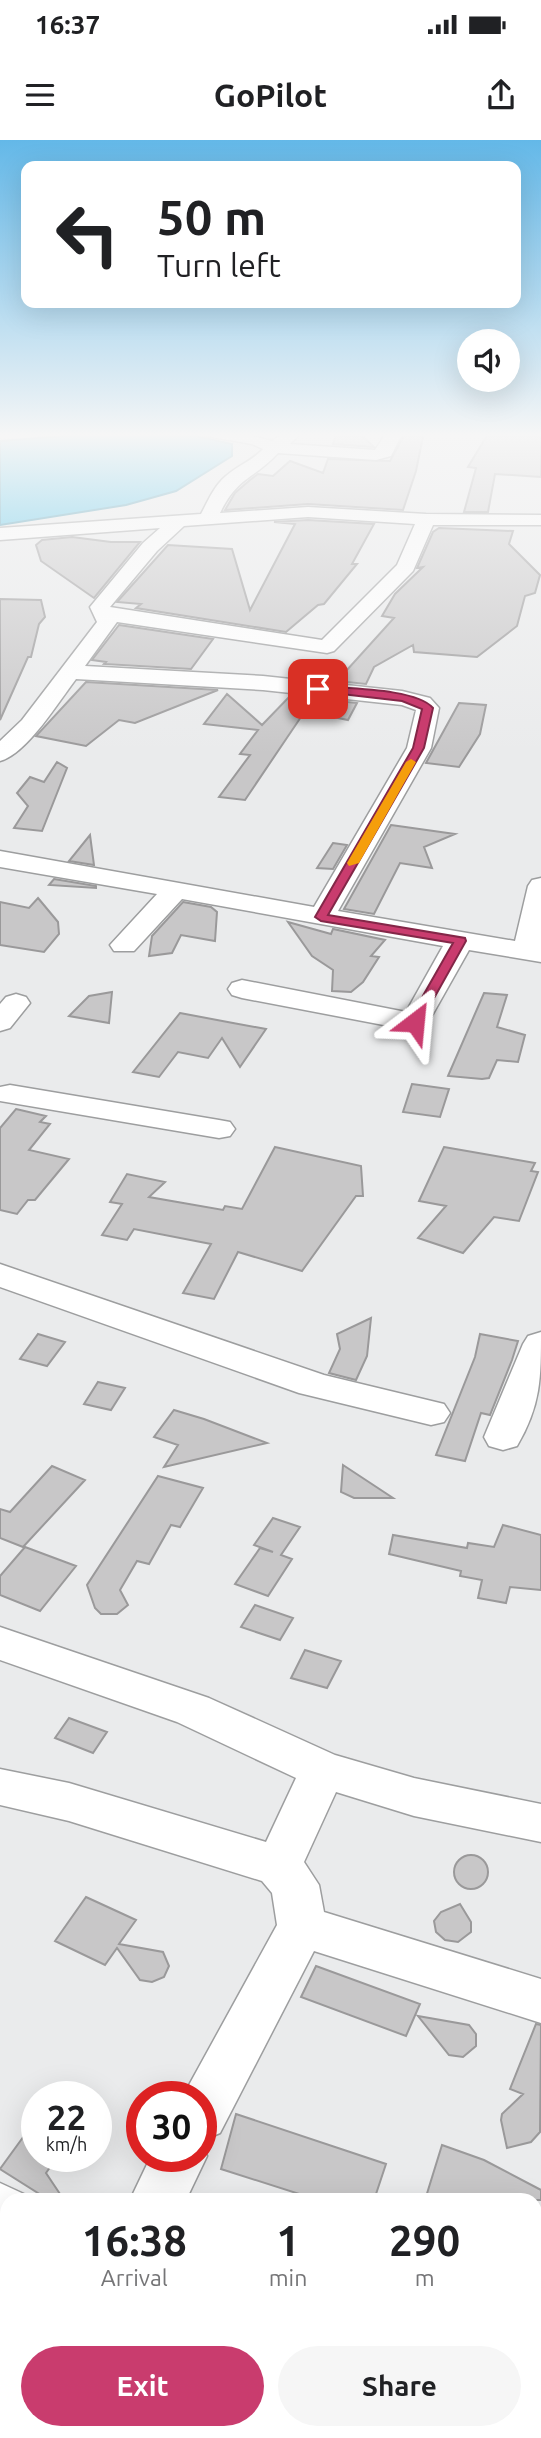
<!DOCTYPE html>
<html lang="en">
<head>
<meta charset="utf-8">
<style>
	:root { --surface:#fff; --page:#f6f6f6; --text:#202124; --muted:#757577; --accent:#c93c6e }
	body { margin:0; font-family:Ubuntu,sans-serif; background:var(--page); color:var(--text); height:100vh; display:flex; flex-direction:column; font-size:26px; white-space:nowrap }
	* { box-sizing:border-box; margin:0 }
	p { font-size:23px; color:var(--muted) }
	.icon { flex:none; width:38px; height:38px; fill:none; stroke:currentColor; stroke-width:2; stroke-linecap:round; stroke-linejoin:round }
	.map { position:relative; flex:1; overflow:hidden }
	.sheet { position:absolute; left:0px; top:2053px; width:542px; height:247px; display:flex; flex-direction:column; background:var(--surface); border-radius:21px 21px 0 0; box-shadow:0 7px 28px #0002 }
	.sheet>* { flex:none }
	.guide { position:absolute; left:21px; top:21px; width:500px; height:147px; border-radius:14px; box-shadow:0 7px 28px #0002; background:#fff; color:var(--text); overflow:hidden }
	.buttons { position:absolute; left:457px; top:189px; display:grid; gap:14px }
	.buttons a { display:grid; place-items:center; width:63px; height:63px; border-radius:50%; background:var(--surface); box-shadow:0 7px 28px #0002; font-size:35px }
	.speed { position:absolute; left:21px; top:1941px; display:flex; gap:14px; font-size:35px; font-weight:700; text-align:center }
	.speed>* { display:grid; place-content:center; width:91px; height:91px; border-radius:50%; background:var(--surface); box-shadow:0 7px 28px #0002; line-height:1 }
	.speed small { font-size:18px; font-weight:400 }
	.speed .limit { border:10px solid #d22; background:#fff; color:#111 }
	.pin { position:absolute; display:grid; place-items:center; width:60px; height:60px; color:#fff; margin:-30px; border-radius:14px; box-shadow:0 4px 10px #0006 }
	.me { position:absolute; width:77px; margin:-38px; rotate:29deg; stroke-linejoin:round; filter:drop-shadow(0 0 5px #0008) }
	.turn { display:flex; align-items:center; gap:24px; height:147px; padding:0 21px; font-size:32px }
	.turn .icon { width:91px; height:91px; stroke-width:2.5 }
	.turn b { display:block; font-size:49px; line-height:60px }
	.eta { display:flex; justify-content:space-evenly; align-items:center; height:119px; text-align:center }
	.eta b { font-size:42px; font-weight:700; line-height:49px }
	.cta { display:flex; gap:14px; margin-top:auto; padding:14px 21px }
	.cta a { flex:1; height:80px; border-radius:42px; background:var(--accent); color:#fff; font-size:28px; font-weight:700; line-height:80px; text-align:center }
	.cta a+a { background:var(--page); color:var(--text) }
	.status { display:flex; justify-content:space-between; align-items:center; height:49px; padding:0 35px; background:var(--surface); direction:ltr }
	.status svg { height:19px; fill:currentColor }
	header { display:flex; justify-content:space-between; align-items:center; height:91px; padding:0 21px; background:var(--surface); font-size:32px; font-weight:700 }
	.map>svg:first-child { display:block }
</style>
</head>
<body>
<div class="status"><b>16:37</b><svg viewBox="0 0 49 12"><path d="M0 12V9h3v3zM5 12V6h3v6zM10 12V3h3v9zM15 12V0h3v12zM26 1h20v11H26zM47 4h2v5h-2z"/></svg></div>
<header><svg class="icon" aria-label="menu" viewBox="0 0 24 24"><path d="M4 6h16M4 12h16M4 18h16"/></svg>GoPilot<svg class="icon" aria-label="share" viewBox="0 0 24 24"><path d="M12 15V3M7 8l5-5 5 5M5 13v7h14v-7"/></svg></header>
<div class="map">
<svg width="541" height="2298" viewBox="0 0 541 2298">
	<rect width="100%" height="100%" fill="#eaebec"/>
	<path fill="#3cbee9" stroke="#328eac" stroke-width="2" d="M 101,293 L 196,296 L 232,304 L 232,316 L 176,351 L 126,365 L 0,385 L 0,301 Z"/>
	<path fill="#c8c7c8" stroke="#9a999a" stroke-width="2" d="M 406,292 L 424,292 L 416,331 L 403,370 L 308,364 L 225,370 L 235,353 L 250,340 L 258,334 L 273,336 L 290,321 L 323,333 L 328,319 L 390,321 Z
		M 489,292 L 541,292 L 541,337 L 495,334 L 488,372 L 464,372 L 476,328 L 468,327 Z
		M 337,293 L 359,293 L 374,307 L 333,304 Z
		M 308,380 L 374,384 L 352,424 L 357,424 L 324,464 L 318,465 L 286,492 L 136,468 L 141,464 L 117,462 L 168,405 L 232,409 L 250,470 L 295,384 L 274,382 Z
		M 439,388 L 513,391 L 509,404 L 540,435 L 535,453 L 525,456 L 517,486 L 477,517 L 414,512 L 413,505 L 374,527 L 366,544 L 337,541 L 394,478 L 382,476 L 395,454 L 423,427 L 417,428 L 433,392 Z
		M 72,397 L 111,402 L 140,402 L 94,458 L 41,421 L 36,405 L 42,400 Z
		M 0,459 L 41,460 L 45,477 L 39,484 L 31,517 L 28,517 L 0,580 Z
		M 119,485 L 213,499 L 191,529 L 104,524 L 106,522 L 92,520 Z
		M 325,522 L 333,529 L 329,535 L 336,541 L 308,538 Z
		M 86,542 L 218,550 L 135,583 L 119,580 L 86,606 L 36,596 Z
		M 227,554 L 262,585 L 290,556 L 357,563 L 348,580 L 305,571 L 245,660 L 219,657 L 250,615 L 240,614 L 258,590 L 204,584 Z
		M 459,563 L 486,565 L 480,594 L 459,627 L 426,623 Z
		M 57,622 L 67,628 L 42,691 L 14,688 L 28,666 L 17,653 L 30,637 L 44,642 Z
		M 391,685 L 455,694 L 424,707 L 432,728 L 400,723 L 374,774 L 344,769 Z
		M 90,695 L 94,725 L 69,721 Z
		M 333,703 L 347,705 L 333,729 L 317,728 Z
		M 54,739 L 96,746 L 96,748 L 49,745 Z
		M 38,758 L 58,782 L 59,794 L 44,812 L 0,805 L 0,762 L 29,768 Z
		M 183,762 L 211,767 L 217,772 L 215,801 L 181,795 L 172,813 L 149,816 L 152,796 Z
		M 288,782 L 331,794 L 333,789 L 385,800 L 371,816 L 379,817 L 363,842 L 351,852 L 332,851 L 333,830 L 312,816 Z
		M 112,852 L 109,883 L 69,876 L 89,856 Z
		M 484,853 L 507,855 L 497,887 L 525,895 L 518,922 L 497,920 L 489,938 L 482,939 L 448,936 Z
		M 180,873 L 233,883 L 266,889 L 240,927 L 222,898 L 208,918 L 178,912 L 159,937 L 133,932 Z
		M 412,944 L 449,949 L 440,977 L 403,972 Z
		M 16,969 L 46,976 L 40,982 L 50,984 L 29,1010 L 69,1019 L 35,1060 L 28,1060 L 17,1074 L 0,1070 L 0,988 Z
		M 275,1007 L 361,1026 L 363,1056 L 356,1056 L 302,1131 L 238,1112 L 214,1159 L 183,1153 L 211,1104 L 134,1089 L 127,1100 L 102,1095 L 122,1064 L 110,1062 L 127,1034 L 165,1042 L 149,1057 L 223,1070 L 225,1066 L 242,1069 Z
		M 444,1007 L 535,1023 L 531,1031 L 538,1032 L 519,1081 L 494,1077 L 463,1113 L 418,1098 L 446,1066 L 419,1061 Z
		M 371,1178 L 367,1216 L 356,1240 L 329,1233 L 340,1209 L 337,1194 Z
		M 38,1194 L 65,1202 L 47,1226 L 20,1219 Z
		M 480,1194 L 518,1201 L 512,1220 L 490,1275 L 481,1273 L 465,1321 L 436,1315 L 475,1217 Z
		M 98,1242 L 125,1248 L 111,1270 L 84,1264 Z
		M 174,1270 L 204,1279 L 267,1303 L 164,1327 L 178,1305 L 154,1297 Z
		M 343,1325 L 393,1358 L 354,1358 L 341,1352 Z
		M 52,1326 L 85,1340 L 23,1407 L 0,1398 L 0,1369 L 10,1372 Z
		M 158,1336 L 203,1348 L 180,1387 L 171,1385 L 149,1424 L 137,1421 L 120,1450 L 128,1465 L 117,1474 L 101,1474 L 95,1468 L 87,1445 Z
		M 273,1378 L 300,1387 L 281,1415 L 292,1419 L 268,1456 L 235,1444 L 260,1408 L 273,1412 L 254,1405 Z
		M 503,1385 L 541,1395 L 541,1450 L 510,1447 L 506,1463 L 478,1458 L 482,1440 L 460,1436 L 461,1431 L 389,1414 L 393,1395 L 467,1408 L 468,1403 L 494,1407 Z
		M 25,1407 L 76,1426 L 40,1471 L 0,1455 L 0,1436 Z
		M 255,1465 L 293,1478 L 280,1500 L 241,1487 Z
		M 305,1510 L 341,1521 L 327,1548 L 291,1538 Z
		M 69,1578 L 107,1592 L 93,1613 L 55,1598 Z
		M454 1732a17 17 0 1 1 34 0a17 17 0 1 1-34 0Z
		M 86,1757 L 136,1780 L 119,1804 L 163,1812 L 169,1826 L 164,1837 L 152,1842 L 140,1840 L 117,1808 L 105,1825 L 55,1801 Z
		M 460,1764 L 471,1782 L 471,1792 L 458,1802 L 445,1800 L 436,1792 L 434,1781 L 441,1772 Z
		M 316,1826 L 420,1864 L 406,1896 L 301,1857 Z
		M 418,1876 L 469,1885 L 476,1894 L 476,1906 L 463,1917 L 449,1915 Z
		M 536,1884 L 541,1885 L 540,1992 L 531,2002 L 507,2008 L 501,1980 L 502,1974 L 523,1954 L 510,1949 Z
		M 236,1974 L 386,2024 L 374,2060 L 318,2060 L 221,2029 Z
		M 37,1978 L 37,2016 L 58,2016 L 46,2033 L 64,2060 L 49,2060 L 0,2029 Z
		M 442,2005 L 484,2020 L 541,2050 L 541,2060 L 425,2060 Z"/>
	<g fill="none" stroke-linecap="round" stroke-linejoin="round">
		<g stroke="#9d9e9f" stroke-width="3">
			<path id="minor" d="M 199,292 L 236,292 L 272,301 L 285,292 L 297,292 L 299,295 L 290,304 L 375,310 L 387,292 L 403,292 L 391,316 L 376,320 L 278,313 C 253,340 238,336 220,373 L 308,367 L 426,374 L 541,375 L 541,385 L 433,385 L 413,431 L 334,511 L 327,513 L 117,482 L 85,526 L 263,536 L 402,551 L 430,558 L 439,568 L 431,608 L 338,771 L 515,801 L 528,746 L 532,740 L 541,738 L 541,822 L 469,810 L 425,888 L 415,891 L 242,858 L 232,855 L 228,849 L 232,843 L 242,840 L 406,872 L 443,806 L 182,759 L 134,811 L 114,811 L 110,805 L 157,754 L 0,727 L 0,711 L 314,767 L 407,608 L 416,570 L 402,565 L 263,550 L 76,539 C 59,561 27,614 0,621 L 0,601 L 22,580 L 97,482 L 90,467 L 143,403 L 160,388 L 0,400 L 0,388 L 201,374 C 208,361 214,346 226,336 C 238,325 252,321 263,309 L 252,304 L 201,295 ZM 308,377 L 415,384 L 397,425 L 322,500 L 110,467 L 157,411 L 184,386 Z
				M 16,854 L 26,857 L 30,863 L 10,888 L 0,891 L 0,864 L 6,857 Z
				M 10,945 L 219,980 L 230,982 L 235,989 L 230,996 L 219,998 L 0,961 L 0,947 Z
				M 0,1124 L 324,1235 L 444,1264 L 450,1273 L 444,1282 L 431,1285 L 299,1253 L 0,1147 Z
				M 541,1192 C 541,1238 541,1265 517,1306 L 503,1310 L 489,1306 L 484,1297 L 523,1204 L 528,1196 Z
				M 0,1487 L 209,1558 L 335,1615 L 414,1638 L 541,1664 L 541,1702 L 414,1676 L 336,1652 L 304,1722 L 319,1745 L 324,1772 L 541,1839 L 541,1883 L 314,1811 L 220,1993 L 201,2001 L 201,1956 L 183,1956 L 277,1785 L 272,1753 L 262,1741 L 69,1681 L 0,1665 L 0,1629 L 69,1643 L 266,1702 L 296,1638 L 177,1582 L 0,1520 Z
				M 201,2003 L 207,2016 L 186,2060 L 130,2060 L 151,2016 L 201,2016 Z
				M 0,2043 L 26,2055 L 28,2060 L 7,2060 L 7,2101 L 0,2098 Z
				M 7,2284 L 7,2292 L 64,2292 L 61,2298 L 1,2298 Z"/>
		</g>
		<use href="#minor" fill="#fff" fill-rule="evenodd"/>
	</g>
	<linearGradient id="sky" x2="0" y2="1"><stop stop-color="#63b8e8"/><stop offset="0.48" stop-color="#f6f6f6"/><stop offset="1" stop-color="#f6f6f6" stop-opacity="0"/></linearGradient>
	<rect width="541" height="614" fill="url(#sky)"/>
	<path fill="#c93c6e" stroke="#832748" stroke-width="2" d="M 318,546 C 345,549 416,548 433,568 L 424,608 L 328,775 L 465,798 L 466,801 L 419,885 L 408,882 L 453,803 L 321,781 L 315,777 L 413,608 L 422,569 L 402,561 L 315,551 Z"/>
	<path fill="#f59e0b" d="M 411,619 L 416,622 L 359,723 L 349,726 L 347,723 L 406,622 Z"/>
</svg>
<div class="buttons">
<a><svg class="icon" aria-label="sound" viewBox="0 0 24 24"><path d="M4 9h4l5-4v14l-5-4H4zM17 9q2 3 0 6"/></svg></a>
</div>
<div class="speed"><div>22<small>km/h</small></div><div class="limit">30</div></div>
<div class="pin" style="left:318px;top:549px;background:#d93025"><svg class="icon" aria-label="arrive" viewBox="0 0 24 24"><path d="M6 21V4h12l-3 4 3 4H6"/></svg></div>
<svg class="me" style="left:415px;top:882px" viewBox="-20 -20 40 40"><path d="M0-17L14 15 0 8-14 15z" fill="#c93c6e" stroke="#fff" stroke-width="4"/></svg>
<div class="guide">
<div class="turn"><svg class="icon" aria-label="left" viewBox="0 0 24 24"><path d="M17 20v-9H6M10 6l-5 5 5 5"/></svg><div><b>50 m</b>Turn left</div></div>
</div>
<section class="sheet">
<div class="eta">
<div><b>16:38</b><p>Arrival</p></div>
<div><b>1</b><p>min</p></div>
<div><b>290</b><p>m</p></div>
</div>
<div class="cta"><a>Exit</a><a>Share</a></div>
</section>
</div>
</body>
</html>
